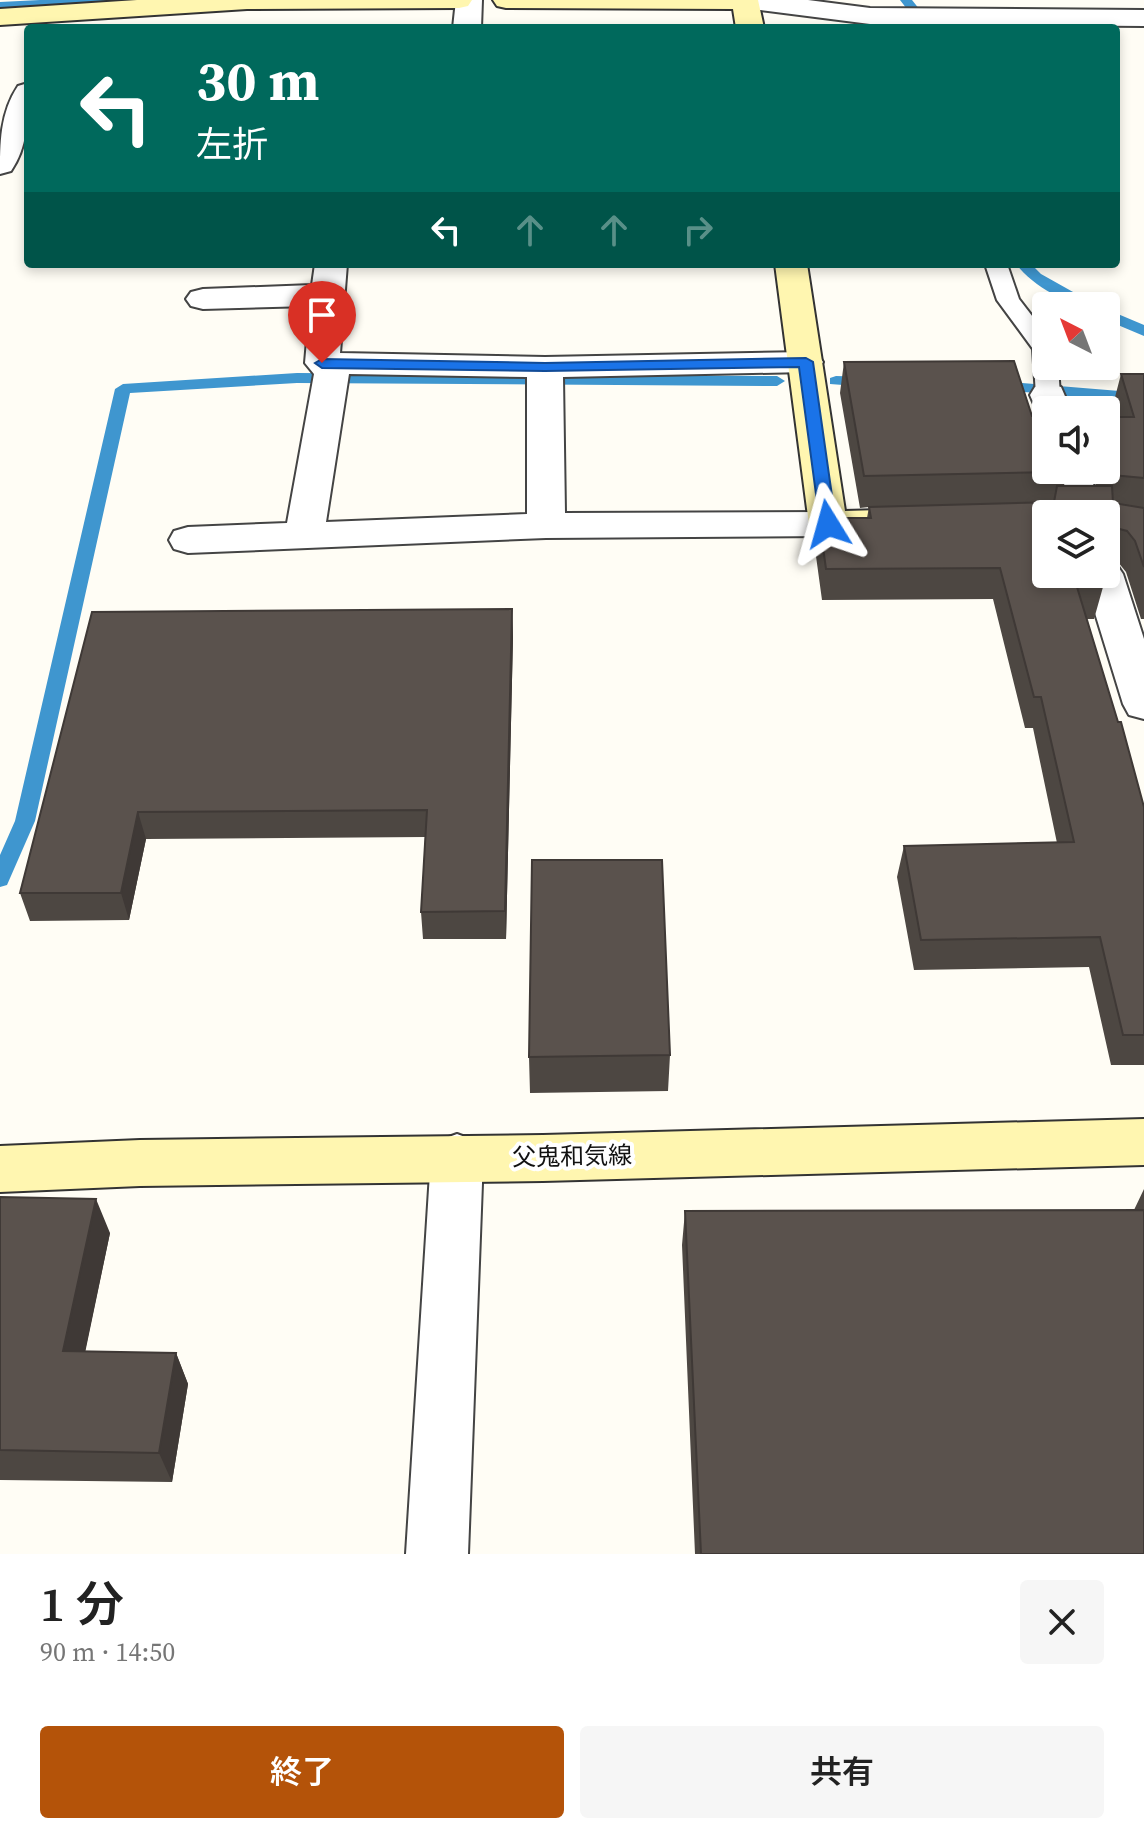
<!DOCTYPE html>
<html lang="ja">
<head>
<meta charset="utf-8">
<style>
	:root { --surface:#fff; --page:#f6f6f6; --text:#222; --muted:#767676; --accent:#b45309 }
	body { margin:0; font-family:"Source Serif 4","Noto Sans JP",serif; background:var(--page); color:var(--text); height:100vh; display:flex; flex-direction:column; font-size:30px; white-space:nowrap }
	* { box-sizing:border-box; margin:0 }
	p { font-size:26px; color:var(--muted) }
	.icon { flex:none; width:44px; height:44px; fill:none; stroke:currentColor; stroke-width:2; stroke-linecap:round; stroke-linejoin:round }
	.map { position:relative; height:1554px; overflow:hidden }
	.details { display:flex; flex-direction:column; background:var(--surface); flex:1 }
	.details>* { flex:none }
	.banner { position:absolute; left:24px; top:24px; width:1096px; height:244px; border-radius:8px; box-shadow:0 4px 12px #0003; background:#00695c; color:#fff; overflow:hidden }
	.needle { width:52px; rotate:318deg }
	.tools { position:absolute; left:1032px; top:292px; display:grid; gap:16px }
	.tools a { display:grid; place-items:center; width:88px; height:88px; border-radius:8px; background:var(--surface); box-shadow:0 4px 12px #0003; font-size:40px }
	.pin { position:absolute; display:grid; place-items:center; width:68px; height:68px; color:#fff; margin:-82px -34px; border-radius:50% 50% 50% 0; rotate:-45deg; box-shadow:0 0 8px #0007 }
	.pin .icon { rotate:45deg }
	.me { position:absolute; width:88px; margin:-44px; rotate:352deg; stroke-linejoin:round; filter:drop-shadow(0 0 6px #0008) }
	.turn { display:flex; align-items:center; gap:28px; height:168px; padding:0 40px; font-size:36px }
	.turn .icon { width:104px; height:104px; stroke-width:2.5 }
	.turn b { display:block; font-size:56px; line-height:68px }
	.lanes { display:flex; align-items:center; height:76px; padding:0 40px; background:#0003; justify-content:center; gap:40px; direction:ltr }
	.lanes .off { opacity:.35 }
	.round { display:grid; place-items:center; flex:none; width:84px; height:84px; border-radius:8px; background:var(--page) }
	.summary { display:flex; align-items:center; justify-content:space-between; height:136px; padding:0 40px }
	h1 { font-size:48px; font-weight:600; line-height:60px }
	.action { display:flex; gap:16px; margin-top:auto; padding:16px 40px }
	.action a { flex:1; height:92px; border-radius:8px; background:var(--accent); color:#fff; font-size:32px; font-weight:600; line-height:92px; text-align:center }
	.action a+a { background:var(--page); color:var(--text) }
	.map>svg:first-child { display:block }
</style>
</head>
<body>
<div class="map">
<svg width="1144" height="1554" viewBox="0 0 1144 1554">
	<rect width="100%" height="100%" fill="#fffdf5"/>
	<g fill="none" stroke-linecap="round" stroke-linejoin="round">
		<path fill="#3f96cf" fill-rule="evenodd" d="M 40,0 L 109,0 L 103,4 L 0,10 L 0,2 Z
			M 900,0 L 912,0 L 920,10 L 910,13 Z
			M 930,23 L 937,28 L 924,28 Z
			M 1016,264 L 1031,264 L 1041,274 L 1098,306 C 1068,306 1034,287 1016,264 Z
			M 1106,309 L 1144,325 L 1144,336 L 1106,320 Z
			M 297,373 L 777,376 L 785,381 L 777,386 L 297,383 L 130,393 L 35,821 L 7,885 L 0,887 L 0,855 L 15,821 L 115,389 L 123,384 Z
			M 836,376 L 869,377 L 877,382 L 869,387 L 830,384 L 830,378 Z
			M 996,381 L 1144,393 L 1144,403 L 990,389 L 988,386 Z"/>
		<g stroke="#444" stroke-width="4">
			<path id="lane" d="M 985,264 L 1007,264 L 1019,299 L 1046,334 L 1046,366 L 1058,366 L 1060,395 L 1057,400 L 1039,400 L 1036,395 L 1033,349 L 997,300 Z"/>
		</g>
		<g stroke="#444" stroke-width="4">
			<path id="street" d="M 456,0 L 482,0 L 481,28 L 453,28 Z
				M 732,0 L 808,0 L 870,8 L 1144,10 L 1144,26 L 870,24 L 745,8 L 736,6 Z
				M 28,83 C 28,115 29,145 11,171 L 0,174 C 0,143 0,113 18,86 Z
				M 315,264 L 347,264 L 340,353 L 545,357 L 806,352 L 818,355 L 823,362 L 818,369 L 806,372 L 563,377 L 565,513 L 828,512 L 842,515 L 847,524 L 842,533 L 828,536 L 546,538 L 188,553 L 174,549 L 169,540 L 174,531 L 188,527 L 287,523 L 314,374 L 305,363 L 310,306 L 203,309 L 191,306 L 186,299 L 191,292 L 203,289 L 312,285 ZM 349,374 L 527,377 L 527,514 L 326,522 Z
				M 1048,384 L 1061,387 L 1071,410 L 1046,410 L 1046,419 L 1040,418 L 1030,395 L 1035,387 Z
				M 1051,470 L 1089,470 L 1102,514 L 1064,514 Z
				M 1106,562 L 1117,565 L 1123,574 L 1144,639 L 1144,719 L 1129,715 L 1123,704 L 1083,574 L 1106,574 Z
				M 457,1134 L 476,1141 L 483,1157 L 468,1554 L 406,1554 L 431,1157 L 438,1141 Z"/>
		</g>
		<g stroke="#333" stroke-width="4">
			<path id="secondary" d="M 137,0 L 472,0 L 468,6 L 459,8 L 247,9 L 0,25 L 0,9 Z
				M 493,0 L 758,0 L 764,28 L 736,28 L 733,9 L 506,8 L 497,6 Z
				M 775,264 L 807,264 L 845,511 L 880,510 L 894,513 L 899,522 L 894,531 C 869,537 839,539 814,533 L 809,524 Z
				M 1144,1119 L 1144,1165 L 543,1181 L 140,1186 L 0,1192 L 0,1146 L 140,1140 L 543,1135 Z"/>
		</g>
		<use href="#lane" fill="#fff" fill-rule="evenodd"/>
		<use href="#street" fill="#fff" fill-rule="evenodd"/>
		<use href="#secondary" fill="#fff6b0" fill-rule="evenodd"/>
	</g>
	<path fill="#4d4742" d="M 844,362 L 1032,416 L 1066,474 L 1064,486 L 1096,486 L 1090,470 L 1106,470 L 1106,417 L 1116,417 L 1113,405 L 1121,374 L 1144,374 L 1144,619 L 1141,619 L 1126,572 L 1118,562 L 1107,559 L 1106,561 L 1106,514 L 1046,514 L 1103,587 L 1094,619 L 1087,619 L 1144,807 L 1144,1065 L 1111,1065 L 1089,967 L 914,970 L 897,877 L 904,846 L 1057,843 L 1033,728 L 1025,728 L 993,599 L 822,600 L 815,549 L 819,518 L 867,518 L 869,507 L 860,508 L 840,393 Z
		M 512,609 L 513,637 L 506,939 L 423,939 L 421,912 L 425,837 L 146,839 L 129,920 L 30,921 L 20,893 L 92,612 Z
		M 670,1055 L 668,1091 L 530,1093 L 529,1057 Z
		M 1144,1189 L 1144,1554 L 695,1554 L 682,1245 L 685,1211 L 1134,1210 Z
		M 0,1197 L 110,1233 L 85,1351 L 176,1353 L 188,1384 L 172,1482 L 0,1480 Z"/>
	<path fill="#3f3936" d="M 512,609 L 513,637 L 506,939 L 505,911 Z
		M 138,812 L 146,839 L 129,920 L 121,893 Z
		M 96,1199 L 110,1233 L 79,1382 L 63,1351 Z
		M 176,1353 L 188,1384 L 172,1482 L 159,1453 Z"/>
	<path fill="#5a524d" stroke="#3f3936" stroke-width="2" d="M 1014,361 L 1032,416 L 1046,416 L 1046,470 L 1065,470 L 1066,474 L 1054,472 L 864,476 L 844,362 Z
		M 1121,374 L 1144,374 L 1144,478 L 1112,475 L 1106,459 L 1106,417 L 1134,417 Z
		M 1057,486 L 1112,486 L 1113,503 L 1144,508 L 1144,567 L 1135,541 L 1127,531 L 1116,528 L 1112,531 L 1112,540 L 1106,540 L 1106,514 L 1046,514 L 1046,574 L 1099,574 L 1103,587 L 1077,587 L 1118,722 L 1121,722 L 1144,807 L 1144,1035 L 1123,1035 L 1100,937 L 921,940 L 904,846 L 1074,842 L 1041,697 L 1034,697 L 1000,568 L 826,569 L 819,518 L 871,518 L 869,507 L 1054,502 Z
		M 512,609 L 505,911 L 421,912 L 427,810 L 138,812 L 121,893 L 20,893 L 92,612 Z
		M 532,860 L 662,860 L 670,1055 L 529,1057 Z
		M 0,1197 L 96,1199 L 63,1351 L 176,1353 L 159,1453 L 0,1450 Z
		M 1144,1210 L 1144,1554 L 701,1554 L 685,1211 Z"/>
	<path fill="#1a73e8" stroke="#114b97" stroke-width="2" d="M 806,358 L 813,362 L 836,524 L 828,529 L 820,524 L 799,367 L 545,371 L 322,368 L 315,363 L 322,359 L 545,363 Z"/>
	<g text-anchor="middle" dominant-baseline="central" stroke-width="8" stroke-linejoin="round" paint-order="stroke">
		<g font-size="24" fill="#111" stroke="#fff">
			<text transform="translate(572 1156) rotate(-1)">父鬼和気線</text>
		</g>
	</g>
</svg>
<div class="tools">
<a><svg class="needle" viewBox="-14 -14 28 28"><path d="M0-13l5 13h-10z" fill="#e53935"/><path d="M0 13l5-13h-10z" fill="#767676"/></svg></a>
<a><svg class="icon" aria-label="sound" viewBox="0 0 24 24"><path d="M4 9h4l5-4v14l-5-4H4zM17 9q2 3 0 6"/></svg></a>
<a><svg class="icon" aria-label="layers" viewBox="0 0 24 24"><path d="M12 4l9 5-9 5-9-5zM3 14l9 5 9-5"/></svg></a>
</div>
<div class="pin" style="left:322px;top:363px;background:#d93025"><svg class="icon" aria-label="arrive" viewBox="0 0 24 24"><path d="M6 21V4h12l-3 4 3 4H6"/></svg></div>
<svg class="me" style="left:828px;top:524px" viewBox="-20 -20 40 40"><path d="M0-17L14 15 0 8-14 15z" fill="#1a73e8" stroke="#fff" stroke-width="4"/></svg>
<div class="banner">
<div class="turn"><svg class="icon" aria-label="left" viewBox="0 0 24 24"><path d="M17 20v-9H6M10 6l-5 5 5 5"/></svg><div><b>30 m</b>左折</div></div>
<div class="lanes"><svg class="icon" aria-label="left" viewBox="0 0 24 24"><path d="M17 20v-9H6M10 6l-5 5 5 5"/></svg><svg class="icon off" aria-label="ahead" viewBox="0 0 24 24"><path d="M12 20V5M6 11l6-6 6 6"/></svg><svg class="icon off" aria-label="ahead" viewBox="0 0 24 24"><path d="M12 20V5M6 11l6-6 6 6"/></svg><svg class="icon off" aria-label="right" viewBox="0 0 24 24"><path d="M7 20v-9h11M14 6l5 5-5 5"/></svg></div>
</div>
</div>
<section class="details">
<div class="summary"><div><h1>1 分</h1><p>90 m · 14:50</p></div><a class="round"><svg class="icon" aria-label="close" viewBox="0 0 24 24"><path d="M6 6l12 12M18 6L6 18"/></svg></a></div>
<div class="action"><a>終了</a><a>共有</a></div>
</section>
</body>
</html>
